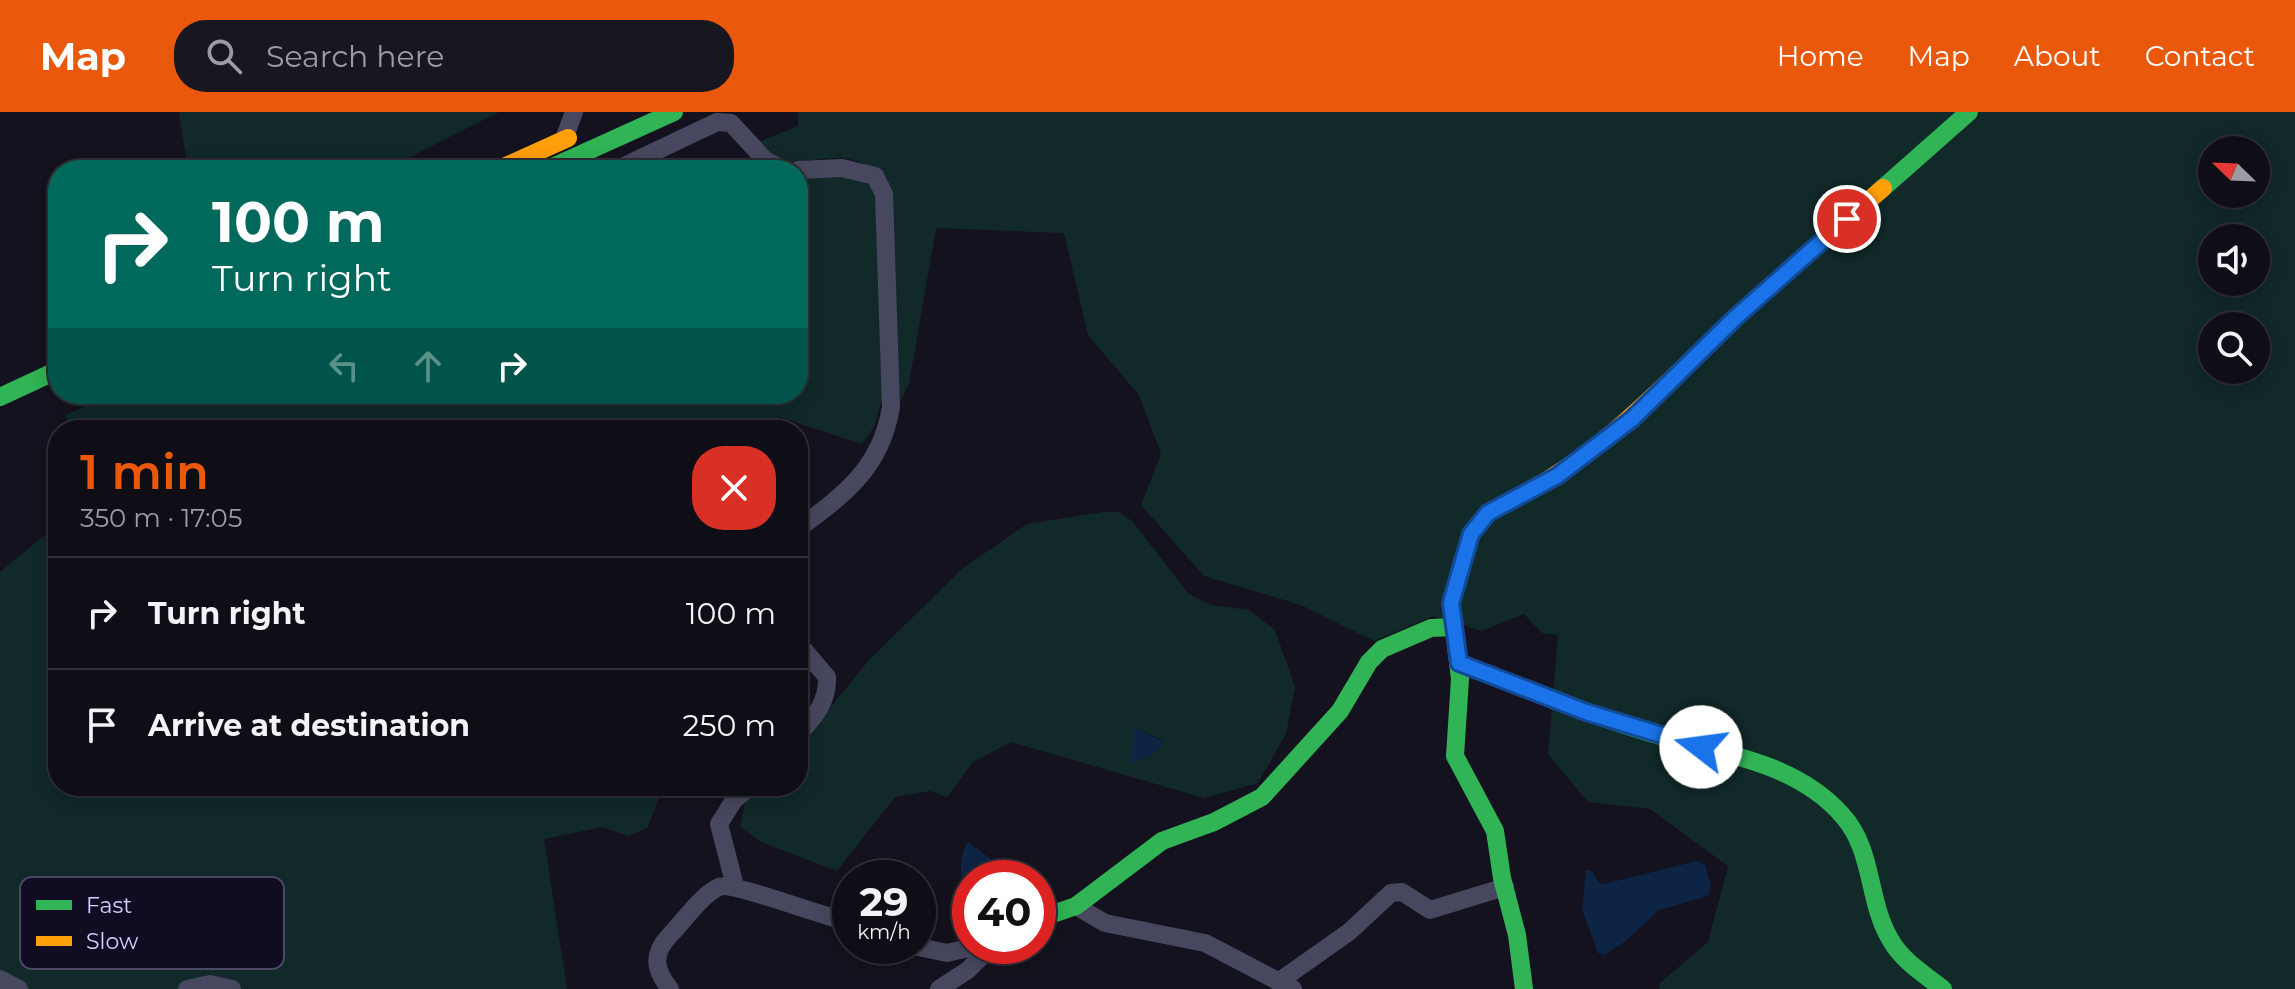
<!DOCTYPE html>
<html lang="en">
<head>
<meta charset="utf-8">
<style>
	:root { --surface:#0f0e16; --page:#18171f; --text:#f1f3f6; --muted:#9b9ca1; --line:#2f2e35; --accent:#ea580c }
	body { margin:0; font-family:Montserrat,sans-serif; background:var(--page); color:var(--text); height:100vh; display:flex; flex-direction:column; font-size:30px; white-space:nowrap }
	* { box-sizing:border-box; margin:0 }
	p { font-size:26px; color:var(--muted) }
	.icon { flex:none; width:44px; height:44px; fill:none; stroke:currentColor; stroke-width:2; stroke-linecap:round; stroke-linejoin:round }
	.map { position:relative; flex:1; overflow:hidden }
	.sheet { position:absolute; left:48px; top:308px; width:760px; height:376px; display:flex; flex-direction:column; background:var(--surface); border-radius:32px; box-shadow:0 4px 20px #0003,0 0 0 2px var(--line) }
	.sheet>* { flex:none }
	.banner { position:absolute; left:48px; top:48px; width:760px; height:244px; border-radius:32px; box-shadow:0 4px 20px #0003,0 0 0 2px var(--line); background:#00695c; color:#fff; overflow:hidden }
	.needle { width:52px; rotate:293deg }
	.fabs { position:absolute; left:2198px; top:24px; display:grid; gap:16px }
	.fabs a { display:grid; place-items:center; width:72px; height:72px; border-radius:50%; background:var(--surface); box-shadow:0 4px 20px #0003,0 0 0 2px var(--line); font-size:40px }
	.speed { position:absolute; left:832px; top:748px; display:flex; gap:16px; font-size:40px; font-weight:700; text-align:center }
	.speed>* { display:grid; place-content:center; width:104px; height:104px; border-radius:50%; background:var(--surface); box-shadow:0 4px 20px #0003,0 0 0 2px var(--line); line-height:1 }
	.speed small { font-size:20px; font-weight:400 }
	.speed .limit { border:12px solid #d22; background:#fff; color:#111 }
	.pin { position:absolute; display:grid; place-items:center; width:68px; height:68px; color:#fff; margin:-34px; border:4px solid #fff; border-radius:50%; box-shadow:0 2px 8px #0007 }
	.me { position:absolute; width:88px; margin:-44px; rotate:285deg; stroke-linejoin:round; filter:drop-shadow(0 0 6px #0008) }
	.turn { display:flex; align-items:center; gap:28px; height:168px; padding:0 32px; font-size:36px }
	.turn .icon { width:104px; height:104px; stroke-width:2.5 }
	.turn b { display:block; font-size:56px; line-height:68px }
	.lanes { display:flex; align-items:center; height:76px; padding:0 32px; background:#0003; justify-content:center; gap:40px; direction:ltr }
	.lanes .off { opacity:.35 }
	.round { display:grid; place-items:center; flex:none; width:84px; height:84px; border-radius:32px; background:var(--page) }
	.summary { display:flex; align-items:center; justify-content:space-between; height:136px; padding:0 32px }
	h1 { font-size:48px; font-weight:600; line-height:60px; color:var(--accent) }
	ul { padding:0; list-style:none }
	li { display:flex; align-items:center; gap:24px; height:112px; padding:0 32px; border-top:2px solid var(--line) }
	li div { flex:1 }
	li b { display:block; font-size:30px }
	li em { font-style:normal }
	header { display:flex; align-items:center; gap:48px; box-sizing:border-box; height:112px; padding:0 40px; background:var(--accent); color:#fff }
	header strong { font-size:38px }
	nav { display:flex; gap:44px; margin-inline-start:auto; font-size:28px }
	.search { width:560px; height:72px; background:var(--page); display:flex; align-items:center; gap:20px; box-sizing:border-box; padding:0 28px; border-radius:32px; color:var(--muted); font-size:30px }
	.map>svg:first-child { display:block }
</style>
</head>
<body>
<header>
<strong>Map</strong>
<div class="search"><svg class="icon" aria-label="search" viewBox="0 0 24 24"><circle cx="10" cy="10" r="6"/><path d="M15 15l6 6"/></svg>Search here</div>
<nav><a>Home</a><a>Map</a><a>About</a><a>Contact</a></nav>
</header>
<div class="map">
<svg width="2295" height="877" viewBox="0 0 2295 877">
	<rect width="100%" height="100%" fill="#14121e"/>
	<path fill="#112929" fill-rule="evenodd" d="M 179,0 L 499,0 L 384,58 L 188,58 Z
		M 798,0 L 2295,0 L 2295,877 L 1659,877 L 1660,871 L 1708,830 L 1728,754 L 1650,697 L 1588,690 L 1548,642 L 1558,523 L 1542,521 L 1524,502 L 1482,519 L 1433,504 L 1374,529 L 1301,493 L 1204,464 L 1141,393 L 1161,342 L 1139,283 L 1088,223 L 1064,121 L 936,116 L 909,272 L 897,296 L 879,59 C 870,55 858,48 849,47 C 810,41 790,65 758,30 L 798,14 ZM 2212,38 L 2256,38 L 2256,82 L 2212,82 ZM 2212,126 L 2256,126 L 2256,170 L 2212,170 ZM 2212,214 L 2256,214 L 2256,258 L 2212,258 Z
		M 848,63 L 867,69 L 879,87 L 883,282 L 874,315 L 862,332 L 779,305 L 763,318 L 74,318 L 65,303 L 113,282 L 798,282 L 798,66 Z
		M 1103,400 L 1119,400 L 1132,409 L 1189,482 L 1211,493 L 1249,498 L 1275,518 L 1295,575 L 1286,622 L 1258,671 L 1204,686 L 1011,630 L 973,650 L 947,685 L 930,679 L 895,685 L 837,759 L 761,730 L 740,715 L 745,691 L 762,674 L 798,674 L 798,635 L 870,547 L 963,456 L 1027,412 ZM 1134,617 L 1161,627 L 1164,629 L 1153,642 Z
		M 58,412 L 58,674 L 664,674 L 647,716 L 628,724 L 603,715 L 544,727 L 567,877 L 0,877 L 0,460 Z"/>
	<path fill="#0d2445" d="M 1134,617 L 1164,629 L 1153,642 L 1134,651 L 1131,650 Z
		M 968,730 L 1007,759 L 1003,766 L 970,766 L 970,786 L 963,781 C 960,767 959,742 968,730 Z
		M 1697,749 L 1705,753 L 1711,773 L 1708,784 L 1659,798 L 1626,829 L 1604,843 L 1598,841 L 1582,797 L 1586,758 L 1592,759 L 1599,771 L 1604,772 Z"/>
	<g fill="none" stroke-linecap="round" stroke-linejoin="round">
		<path stroke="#47485f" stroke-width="18" d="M 564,27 L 574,0
			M 616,58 L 717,10 L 731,11 L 765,48 L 784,58
			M 798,58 L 842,56 L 875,64 L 884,82 L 891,295 C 881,356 845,382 798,417
			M 798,531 L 827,565 C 828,590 815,604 798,623
			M 735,774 L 719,712 L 734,688 L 751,674
			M 1076,794 L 1105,811 L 1205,831 L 1293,877
			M 914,834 L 947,841 L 977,834
			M 0,867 L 19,877
			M 1278,870 L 1349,820 L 1391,781 L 1402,780 L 1430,798 L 1505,775
			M 187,877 L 210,872 L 232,877
			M 670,877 C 654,857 652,842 670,823 C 684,809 701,783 719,775 C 732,769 825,806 850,810
			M 939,877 L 968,858 L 992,834"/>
		<path stroke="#30b455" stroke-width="18" d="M 546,58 L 674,0
			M 1883,76 L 1969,0
			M 0,285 L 58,258
			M 1459,551 C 1518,574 1576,598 1637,617 C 1706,640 1791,645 1842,703 C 1874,738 1867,788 1890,827 C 1902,849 1924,862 1943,877
			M 1038,807 L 1076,794 L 1162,729 L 1214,710 L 1262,685 L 1340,599 L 1369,550 L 1382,537 L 1431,516 L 1452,515
			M 1524,877 L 1517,823 L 1502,766 L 1495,719 L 1455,644 L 1460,567 L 1451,491 L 1471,422 L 1488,401 L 1525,381"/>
		<path stroke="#ff9f0a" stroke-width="18" d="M 497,58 L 568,26
			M 1525,381 C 1608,337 1668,268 1736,205 C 1784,161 1834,119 1883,76"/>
	</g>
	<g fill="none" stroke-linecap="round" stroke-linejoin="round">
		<g stroke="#114b97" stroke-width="20">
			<path id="route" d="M 1701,635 L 1586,600 L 1459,551 L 1451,491 L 1471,422 L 1488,401 L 1557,364 L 1632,307 L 1735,206 L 1847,107"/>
		</g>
		<use href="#route" stroke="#1a73e8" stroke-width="14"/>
	</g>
	<rect x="20" y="765" width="264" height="92" rx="12" fill="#100d23" stroke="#4a4865" stroke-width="2"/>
	<rect x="36" y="788" width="36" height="10" fill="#30b455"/>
	<rect x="36" y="824" width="36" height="10" fill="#ff9f0a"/>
	<g font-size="22" fill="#d2d0ff">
		<text x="86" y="801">Fast</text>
		<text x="86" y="837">Slow</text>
	</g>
</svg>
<div class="fabs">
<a><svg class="needle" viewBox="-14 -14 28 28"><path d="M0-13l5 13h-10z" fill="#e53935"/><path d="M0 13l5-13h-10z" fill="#9b9ca1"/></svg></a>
<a><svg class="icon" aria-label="sound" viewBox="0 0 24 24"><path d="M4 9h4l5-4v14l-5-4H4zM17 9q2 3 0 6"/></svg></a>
<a><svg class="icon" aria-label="search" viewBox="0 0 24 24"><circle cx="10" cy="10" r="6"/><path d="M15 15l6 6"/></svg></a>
</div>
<div class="speed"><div>29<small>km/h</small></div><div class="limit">40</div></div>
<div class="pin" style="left:1847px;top:107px;background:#d93025"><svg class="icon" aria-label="arrive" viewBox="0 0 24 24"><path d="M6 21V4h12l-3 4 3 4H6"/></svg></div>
<svg class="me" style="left:1701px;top:635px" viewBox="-20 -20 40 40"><circle r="19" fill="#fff"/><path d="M0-13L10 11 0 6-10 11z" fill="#1a73e8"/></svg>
<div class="banner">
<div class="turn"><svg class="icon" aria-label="right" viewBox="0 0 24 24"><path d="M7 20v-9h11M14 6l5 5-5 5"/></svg><div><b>100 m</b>Turn right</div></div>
<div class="lanes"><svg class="icon off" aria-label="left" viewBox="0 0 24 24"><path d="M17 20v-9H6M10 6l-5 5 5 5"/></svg><svg class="icon off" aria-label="ahead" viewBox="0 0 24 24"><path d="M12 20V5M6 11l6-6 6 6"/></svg><svg class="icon" aria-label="right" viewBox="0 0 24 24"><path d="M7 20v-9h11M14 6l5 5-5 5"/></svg></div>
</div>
<section class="sheet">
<div class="summary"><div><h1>1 min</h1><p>350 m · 17:05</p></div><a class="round" style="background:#d93025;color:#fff"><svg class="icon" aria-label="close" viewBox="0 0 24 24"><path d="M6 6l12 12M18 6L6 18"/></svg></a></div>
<ul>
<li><svg class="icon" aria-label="right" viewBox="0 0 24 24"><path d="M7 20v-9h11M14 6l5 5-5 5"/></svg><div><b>Turn right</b></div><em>100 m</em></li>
<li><svg class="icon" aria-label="arrive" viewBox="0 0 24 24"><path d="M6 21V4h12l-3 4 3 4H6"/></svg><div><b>Arrive at destination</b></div><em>250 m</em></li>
</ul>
</section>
</div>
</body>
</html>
